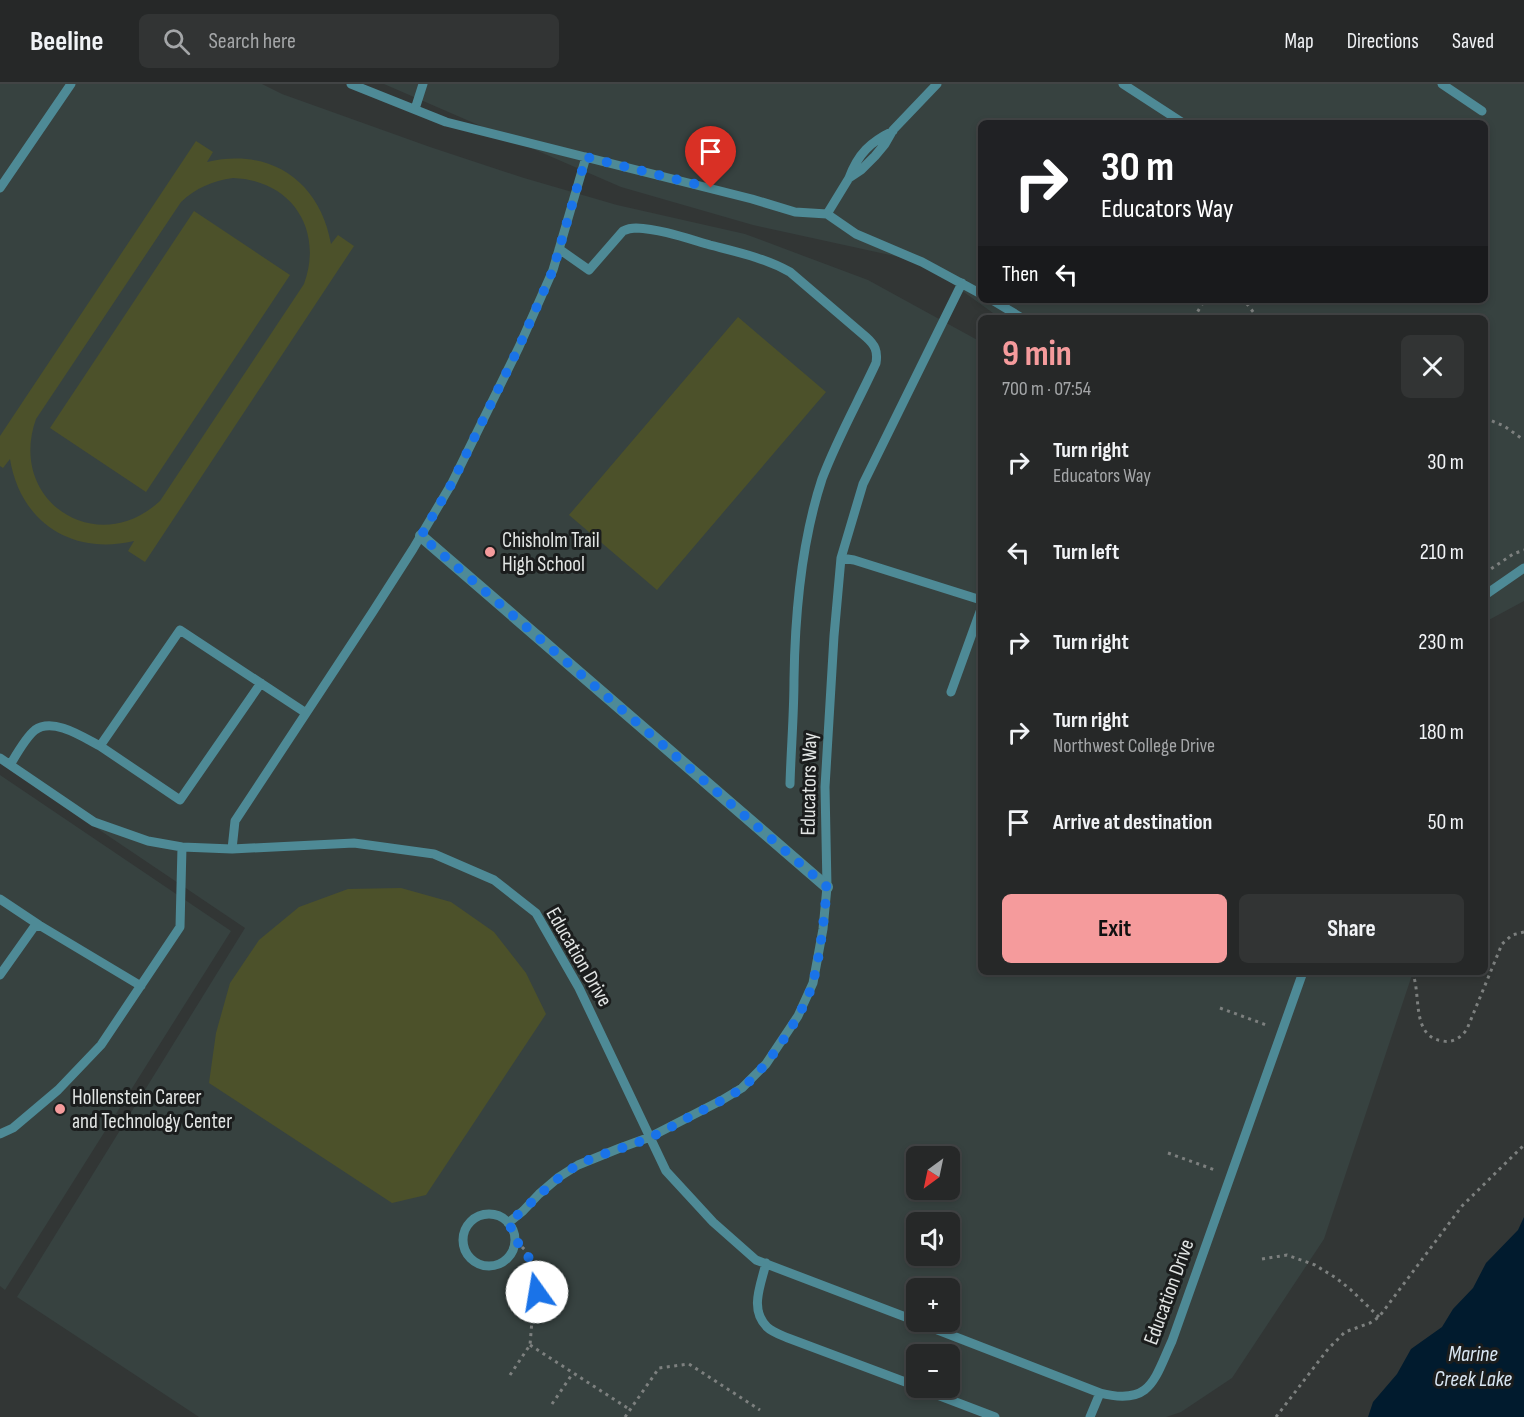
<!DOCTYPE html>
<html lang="en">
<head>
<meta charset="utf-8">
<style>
	:root { --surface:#262828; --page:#323434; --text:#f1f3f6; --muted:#a4a6a8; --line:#424445; --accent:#f59b9c }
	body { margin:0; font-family:"Sofia Sans Condensed",sans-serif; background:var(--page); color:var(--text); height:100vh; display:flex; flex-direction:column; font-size:22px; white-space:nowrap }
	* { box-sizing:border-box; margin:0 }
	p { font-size:20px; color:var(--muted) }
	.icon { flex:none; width:33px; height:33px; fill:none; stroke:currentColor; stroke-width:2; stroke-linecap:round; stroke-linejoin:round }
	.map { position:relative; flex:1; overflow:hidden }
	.details { position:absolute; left:978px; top:231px; width:510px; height:660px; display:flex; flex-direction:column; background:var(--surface); border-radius:9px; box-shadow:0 3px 9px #0003,0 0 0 2px var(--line) }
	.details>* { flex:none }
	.banner { position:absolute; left:978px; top:36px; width:510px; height:183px; border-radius:9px; box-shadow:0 3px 9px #0003,0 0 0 2px var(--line); background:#202124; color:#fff; overflow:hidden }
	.needle { width:39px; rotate:213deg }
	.controls { position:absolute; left:906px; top:1062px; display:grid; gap:12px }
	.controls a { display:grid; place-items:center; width:54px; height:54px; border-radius:9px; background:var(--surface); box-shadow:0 3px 9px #0003,0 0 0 2px var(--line); font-size:30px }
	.pin { position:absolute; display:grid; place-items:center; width:51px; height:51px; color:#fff; margin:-62px -26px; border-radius:50% 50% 50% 0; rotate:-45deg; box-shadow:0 0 6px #0007 }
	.pin .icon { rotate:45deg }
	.me { position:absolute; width:66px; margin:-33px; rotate:347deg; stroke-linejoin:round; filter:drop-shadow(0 0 4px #0008) }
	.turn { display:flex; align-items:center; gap:21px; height:126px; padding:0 24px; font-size:27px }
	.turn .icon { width:78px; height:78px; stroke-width:2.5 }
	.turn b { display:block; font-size:42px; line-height:51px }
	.then { display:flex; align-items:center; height:57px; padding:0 24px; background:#0003; gap:12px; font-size:22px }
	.round { display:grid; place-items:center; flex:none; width:63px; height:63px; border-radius:9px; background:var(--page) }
	.headline { display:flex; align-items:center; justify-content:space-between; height:102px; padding:0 24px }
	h1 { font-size:36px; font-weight:700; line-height:45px; color:var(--accent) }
	.primary-button { display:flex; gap:12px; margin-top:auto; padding:12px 24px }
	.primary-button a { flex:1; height:69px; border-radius:9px; background:var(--accent); color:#111; font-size:24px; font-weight:700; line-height:69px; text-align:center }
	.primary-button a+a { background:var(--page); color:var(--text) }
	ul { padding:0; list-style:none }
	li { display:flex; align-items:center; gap:18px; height:90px; padding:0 24px }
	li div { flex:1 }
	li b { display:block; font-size:22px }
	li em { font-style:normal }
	header { display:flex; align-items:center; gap:36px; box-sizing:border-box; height:84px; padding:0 30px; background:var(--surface); border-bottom:2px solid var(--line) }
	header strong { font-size:28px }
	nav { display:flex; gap:33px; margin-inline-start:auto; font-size:21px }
	.search { width:420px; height:54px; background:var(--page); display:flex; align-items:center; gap:15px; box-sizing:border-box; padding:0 21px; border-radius:9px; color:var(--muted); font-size:22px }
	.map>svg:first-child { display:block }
</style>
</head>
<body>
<header>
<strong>Beeline</strong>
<div class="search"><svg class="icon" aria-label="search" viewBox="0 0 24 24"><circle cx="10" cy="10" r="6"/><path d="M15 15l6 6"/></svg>Search here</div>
<nav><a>Map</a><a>Directions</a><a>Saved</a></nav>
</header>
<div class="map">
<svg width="1524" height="1333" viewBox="0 0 1524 1333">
	<rect width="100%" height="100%" fill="#323635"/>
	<path fill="#374240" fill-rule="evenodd" d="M 0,0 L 262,0 L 282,10 L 430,63 L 524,94 L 617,121 L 745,150 L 868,196 L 981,258 L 981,888 L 1413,888 L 1324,1155 L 1232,1294 L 1181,1328 L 1166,1333 L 199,1333 L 17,1213 L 245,844 L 0,679 ZM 916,1072 L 950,1072 L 950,1106 L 916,1106 ZM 916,1138 L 950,1138 L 950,1172 L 916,1172 ZM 916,1204 L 950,1204 L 950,1238 L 916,1238 ZM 916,1270 L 950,1270 L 950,1304 L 916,1304 Z
		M 384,0 L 1524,0 L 1524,517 L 1485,538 L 1485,234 L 1000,234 L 922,178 L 753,141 L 621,103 ZM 981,39 L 1485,39 L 1485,216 L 981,216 Z
		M 0,691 L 231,847 L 5,1206 L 0,1202 Z"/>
	<path fill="#4c512a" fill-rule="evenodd" d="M 196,57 L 213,68 L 207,78 C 270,63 320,97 331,160 L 338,151 L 354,162 L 145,478 L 128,467 L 134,457 C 71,472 20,437 10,375 L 3,384 L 0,382 L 0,352 ZM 233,94 C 291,96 324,145 304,200 L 160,417 C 96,476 7,416 36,335 L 181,118 C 196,104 212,97 233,94 Z
		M 194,127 L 290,191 L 146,408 L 50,344 Z
		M 738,233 L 826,308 L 657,506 L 569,431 Z
		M 401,804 L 451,818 L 494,848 L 526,889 L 546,930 L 426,1111 L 392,1119 L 209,999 L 216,949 L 230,899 L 259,856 L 299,823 L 348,805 Z"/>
	<path fill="#011b2e" d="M 1524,1133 L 1524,1333 L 1368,1333 L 1373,1318 L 1397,1290 L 1411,1265 L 1442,1243 L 1453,1225 L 1473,1204 L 1486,1179 L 1518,1146 Z"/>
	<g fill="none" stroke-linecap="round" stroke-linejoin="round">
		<path stroke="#7d807f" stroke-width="3" stroke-dasharray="3 4.5" stroke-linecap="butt" d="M 1240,216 L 1247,220 L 1258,234
			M 1194,234 L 1202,220 L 1212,216
			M 1485,334 L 1504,342 L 1524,356
			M 1485,489 L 1513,470 L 1524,466
			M 1412,888 C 1422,909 1410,953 1443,957 C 1453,959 1462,953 1467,945 L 1502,860 L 1512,851 L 1524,848
			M 1220,924 L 1269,942
			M 1168,1069 L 1215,1086
			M 1262,1175 L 1287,1171 L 1315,1181 L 1336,1194 L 1350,1205 L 1379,1233
			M 530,1261 L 629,1325
			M 510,1291 L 530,1261 L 533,1224 L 537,1203 L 527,1168 L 514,1155
			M 552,1320 L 573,1289
			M 625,1333 L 659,1284 L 689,1280 L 760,1326
			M 1276,1333 L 1328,1265 L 1345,1248 L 1370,1239 L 1379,1233 L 1462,1122 L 1524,1061"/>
		<path stroke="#4e8a96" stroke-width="9" d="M 351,0 L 446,38 L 752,115 L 795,128 L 827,130 L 856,150 L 922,178 L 981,210
			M 1123,0 L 1183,39
			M 1442,0 L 1482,27
			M 415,25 L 423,0
			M 849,94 C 858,70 870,58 893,47
			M 0,104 L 71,0
			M 827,130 L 849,94 L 861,86 L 875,72 L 885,60 L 893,46 L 937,0
			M 559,165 L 589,186 L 623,147 C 627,145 631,144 636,144 C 661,145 686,154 710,161 C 737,168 765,174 790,188 L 866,253 C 875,261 878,267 876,279 C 858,318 837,355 822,395 C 801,459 795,528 794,595 C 794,630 791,665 790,700
			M 992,216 L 1022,234
			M 841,474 L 854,476 L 981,516
			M 1485,511 L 1524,484
			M 951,608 L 981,525
			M 100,662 L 180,716 L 261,599
			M 0,674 L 94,738 L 148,757 L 182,763 L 232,765 L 354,759 L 434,770 L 494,796 L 536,829 L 579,904 L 666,1087 L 713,1138 L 756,1176 L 916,1237
			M 10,681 C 16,671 26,653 35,646 C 53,633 83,653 100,662 L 180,546 L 306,629
			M 232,765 L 235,737 L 372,529 L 413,465 L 452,399 L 519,263 L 553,186 L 586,73
			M 0,815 L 39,841
			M 0,891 L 34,843 L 39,841 L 141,902
			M 0,1050 L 13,1044 L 58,1006 L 101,961 L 180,843 L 182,763
			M463 1156a26 26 0 1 1 52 0a26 26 0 1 1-52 0Z
			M 508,1139 L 523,1127 L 539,1110 L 559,1093 L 578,1081 L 620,1064 L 650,1053 L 722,1016 L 742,1004 L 766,980 L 798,932 L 813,899 L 823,845 L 827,803 L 825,703 L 834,552 L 841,474 L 863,400 L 962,199
			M 766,1179 C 761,1201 749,1225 767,1243 C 772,1248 781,1251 788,1254 L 916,1302
			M 917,1238 L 1100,1309 C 1151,1322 1154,1296 1172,1257 L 1303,888
			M 919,1304 L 995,1333
			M 1090,1333 L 1100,1309"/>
		<path stroke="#4e8a96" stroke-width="12" d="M 421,452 L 827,803"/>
	</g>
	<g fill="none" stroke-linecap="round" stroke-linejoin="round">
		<path stroke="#1a73e8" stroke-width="10" stroke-dasharray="0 18" d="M 537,1208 L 537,1203 L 527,1168 L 514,1155 L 513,1147 L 508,1139 C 532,1120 551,1096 578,1081 C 601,1069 627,1064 651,1053 C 665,1047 678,1039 691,1032 C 708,1023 728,1015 743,1003 C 768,983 805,928 813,898 C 821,867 824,834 827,803 L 421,452 L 452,399 L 519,263 L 553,186 L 586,73 L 711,104"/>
	</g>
	<g fill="#f59b9c" stroke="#1b1d1d" stroke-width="2">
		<circle cx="490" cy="468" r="6"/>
		<circle cx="60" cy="1025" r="6"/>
	</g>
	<g text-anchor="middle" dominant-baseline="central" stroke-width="6" stroke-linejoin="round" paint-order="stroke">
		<g font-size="21" fill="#e2e5e4" stroke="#1b1d1d" text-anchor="start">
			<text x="502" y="456">Chisholm Trail<tspan x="502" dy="24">High School</tspan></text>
			<text x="72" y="1013">Hollenstein Career<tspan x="72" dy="24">and Technology Center</tspan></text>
		</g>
		<g font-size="21" fill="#e2e5e4" stroke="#1b1d1d">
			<text transform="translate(809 700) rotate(-89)">Educators Way</text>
			<text transform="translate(579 873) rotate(60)">Education Drive</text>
			<text transform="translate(1169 1208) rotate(-70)">Education Drive</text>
		</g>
		<g font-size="22" font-style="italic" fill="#d8e6f3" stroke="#1b1d1d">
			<text x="1473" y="1270">Marine<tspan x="1473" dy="25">Creek Lake</tspan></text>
		</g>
	</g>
</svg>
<div class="controls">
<a><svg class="needle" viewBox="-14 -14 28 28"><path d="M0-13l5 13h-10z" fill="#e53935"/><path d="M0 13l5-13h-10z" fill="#a4a6a8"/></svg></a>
<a><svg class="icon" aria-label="sound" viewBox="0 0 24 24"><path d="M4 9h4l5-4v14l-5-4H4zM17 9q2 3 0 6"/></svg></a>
<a>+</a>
<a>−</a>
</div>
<div class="pin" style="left:711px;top:104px;background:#d93025"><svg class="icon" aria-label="arrive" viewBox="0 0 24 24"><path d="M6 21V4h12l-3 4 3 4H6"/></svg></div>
<svg class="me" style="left:537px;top:1208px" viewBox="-20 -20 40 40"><circle r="19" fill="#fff"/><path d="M0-13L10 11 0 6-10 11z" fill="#1a73e8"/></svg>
<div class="banner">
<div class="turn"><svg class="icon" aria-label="right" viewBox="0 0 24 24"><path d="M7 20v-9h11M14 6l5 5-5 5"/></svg><div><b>30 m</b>Educators Way</div></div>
<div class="then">Then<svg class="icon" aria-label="left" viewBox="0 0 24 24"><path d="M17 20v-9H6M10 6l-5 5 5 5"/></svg></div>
</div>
<section class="details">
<div class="headline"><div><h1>9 min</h1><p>700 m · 07:54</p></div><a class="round"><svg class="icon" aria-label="close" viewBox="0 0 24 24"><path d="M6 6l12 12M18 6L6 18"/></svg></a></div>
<ul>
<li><svg class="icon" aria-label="right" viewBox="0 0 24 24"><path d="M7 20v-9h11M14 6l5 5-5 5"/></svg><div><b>Turn right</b><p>Educators Way</p></div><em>30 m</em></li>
<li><svg class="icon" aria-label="left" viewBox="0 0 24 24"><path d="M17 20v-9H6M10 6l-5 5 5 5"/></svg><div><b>Turn left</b></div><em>210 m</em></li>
<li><svg class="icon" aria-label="right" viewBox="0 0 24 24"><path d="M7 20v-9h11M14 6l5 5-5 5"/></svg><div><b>Turn right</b></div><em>230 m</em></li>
<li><svg class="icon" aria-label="right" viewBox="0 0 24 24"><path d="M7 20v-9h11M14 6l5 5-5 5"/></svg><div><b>Turn right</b><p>Northwest College Drive</p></div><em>180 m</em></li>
<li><svg class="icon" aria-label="arrive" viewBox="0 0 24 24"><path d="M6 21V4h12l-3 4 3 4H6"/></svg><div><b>Arrive at destination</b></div><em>50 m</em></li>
</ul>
<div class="primary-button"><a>Exit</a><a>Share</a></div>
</section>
</div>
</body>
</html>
